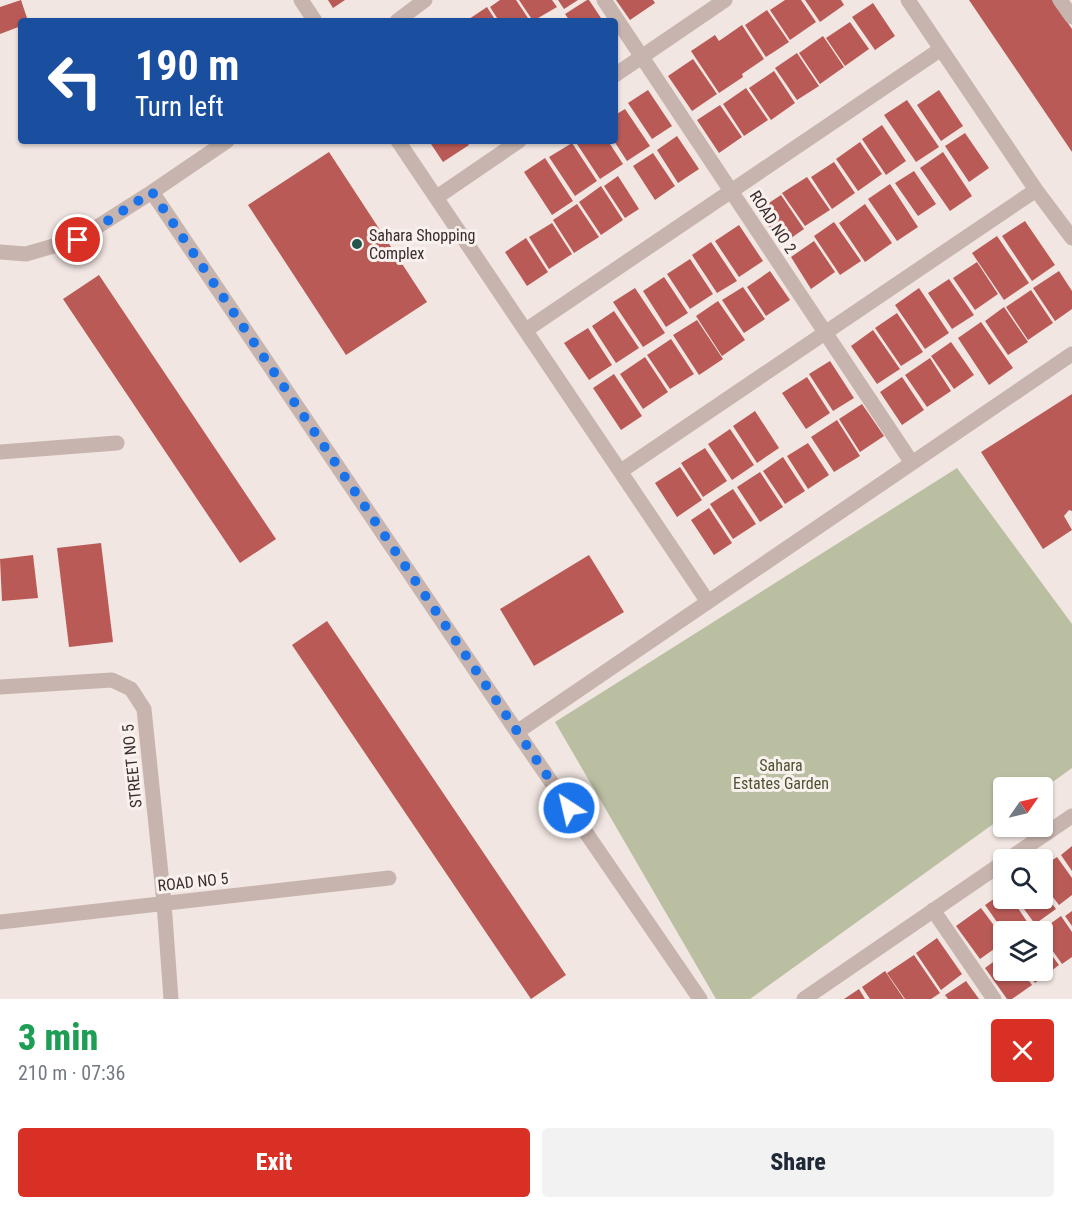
<!DOCTYPE html>
<html lang="en">
<head>
<meta charset="utf-8">
<style>
	:root { --surface:#fff; --page:#f2f2f3; --text:#1f2937; --muted:#747a83; --accent:#d93025 }
	body { margin:0; font-family:"Roboto Condensed",sans-serif; background:var(--page); color:var(--text); height:100vh; display:flex; flex-direction:column; font-size:22px; white-space:nowrap }
	* { box-sizing:border-box; margin:0 }
	p { font-size:20px; color:var(--muted) }
	.icon { flex:none; width:33px; height:33px; fill:none; stroke:currentColor; stroke-width:2; stroke-linecap:round; stroke-linejoin:round }
	.map { position:relative; height:999px; overflow:hidden }
	.sheet { display:flex; flex-direction:column; background:var(--surface); flex:1 }
	.sheet>* { flex:none }
	.guide { position:absolute; left:18px; top:18px; width:600px; height:126px; border-radius:6px; box-shadow:0 2px 4px #0004; background:#1a4fa0; color:#fff; overflow:hidden }
	.needle { width:39px; rotate:56deg }
	.controls { position:absolute; left:993px; top:777px; display:grid; gap:12px }
	.controls a { display:grid; place-items:center; width:60px; height:60px; border-radius:6px; background:var(--surface); box-shadow:0 2px 4px #0004; font-size:30px }
	.pin { position:absolute; display:grid; place-items:center; width:51px; height:51px; color:#fff; margin:-26px; border:3px solid #fff; border-radius:50%; box-shadow:0 2px 6px #0007 }
	.me { position:absolute; width:66px; margin:-33px; rotate:325deg; stroke-linejoin:round; filter:drop-shadow(0 0 4px #0008) }
	.turn { display:flex; align-items:center; gap:21px; height:126px; padding:0 18px; font-size:27px }
	.turn .icon { width:78px; height:78px; stroke-width:2.5 }
	.turn b { display:block; font-size:42px; line-height:51px }
	.round { display:grid; place-items:center; flex:none; width:63px; height:63px; border-radius:6px; background:var(--page) }
	.headline { display:flex; align-items:center; justify-content:space-between; height:102px; padding:0 18px }
	h1 { font-size:36px; font-weight:800; line-height:45px; color:#1e9e55 }
	.cta { display:flex; gap:12px; margin-top:auto; padding:12px 18px }
	.cta a { flex:1; height:69px; border-radius:6px; background:var(--accent); color:#fff; font-size:24px; font-weight:800; line-height:69px; text-align:center }
	.cta a+a { background:var(--page); color:var(--text) }
	.map>svg:first-child { display:block }
</style>
</head>
<body>
<div class="map">
<svg width="1072" height="999" viewBox="0 0 1072 999">
	<rect width="100%" height="100%" fill="#f1e6e1"/>
	<path fill="#bbbfa2" d="M 957,468 L 1072,624 L 1072,768 L 1043,789 L 1042,788 L 1004,788 L 1003,817 L 750,999 L 716,999 L 555,722 Z"/>
	<path fill="#b95a57" d="M 21,0 L 28,21 L 21,21 L 21,26 L 0,34 L 0,7 Z
		M 328,0 L 345,0 L 333,8 Z
		M 500,0 L 516,0 L 530,21 L 499,21 L 490,7 Z
		M 519,0 L 552,0 L 557,7 L 533,21 Z
		M 558,0 L 578,0 L 564,9 Z
		M 587,0 L 589,0 L 603,21 L 570,21 L 565,14 Z
		M 616,0 L 653,0 L 655,3 L 630,20 Z
		M 785,0 L 801,0 L 816,22 L 790,40 L 770,10 Z
		M 805,0 L 841,0 L 844,5 L 820,22 Z
		M 969,0 L 1052,0 L 1072,29 L 1072,152 Z
		M 873,3 L 895,36 L 875,50 L 852,17 Z
		M 487,7 L 496,21 L 466,21 Z
		M 767,10 L 789,42 L 766,57 L 745,25 Z
		M 850,22 L 869,49 L 845,66 L 826,38 Z
		M 742,25 L 764,59 L 742,74 L 743,77 L 719,93 L 691,51 L 715,35 L 719,41 Z
		M 823,36 L 844,67 L 820,84 L 799,53 Z
		M 797,53 L 819,86 L 797,100 L 775,68 Z
		M 693,59 L 717,94 L 692,111 L 668,76 Z
		M 774,71 L 795,103 L 771,120 L 749,88 Z
		M 746,88 L 768,120 L 744,136 L 723,104 Z
		M 648,90 L 672,126 L 652,139 L 628,103 Z
		M 939,90 L 963,126 L 941,141 L 917,105 Z
		M 907,100 L 939,147 L 916,162 L 884,115 Z
		M 720,105 L 742,137 L 719,153 L 697,120 Z
		M 625,109 L 650,146 L 627,161 L 614,141 L 615,115 Z
		M 882,125 L 906,161 L 886,175 L 862,139 Z
		M 965,133 L 989,168 L 969,182 L 945,146 Z
		M 677,136 L 699,169 L 678,183 L 657,150 Z
		M 429,141 L 466,141 L 469,145 L 443,162 Z
		M 575,141 L 608,141 L 623,164 L 600,179 Z
		M 860,142 L 882,174 L 858,191 L 836,159 Z
		M 572,143 L 597,181 L 575,196 L 549,157 Z
		M 329,152 L 427,302 L 346,355 L 248,205 Z
		M 943,152 L 972,196 L 950,211 L 920,168 Z
		M 653,153 L 675,186 L 655,200 L 633,166 Z
		M 545,158 L 573,201 L 552,215 L 524,172 Z
		M 834,162 L 855,193 L 832,209 L 811,177 Z
		M 914,171 L 936,204 L 918,216 L 895,183 Z
		M 618,176 L 639,209 L 625,218 L 604,186 Z
		M 807,177 L 830,210 L 805,226 L 782,193 Z
		M 890,184 L 918,227 L 897,241 L 868,199 Z
		M 601,186 L 623,220 L 601,235 L 579,202 Z
		M 781,195 L 804,229 L 781,245 L 758,210 Z
		M 577,204 L 599,237 L 574,253 L 553,220 Z
		M 865,204 L 892,243 L 865,262 L 839,223 Z
		M 1025,221 L 1055,265 L 1032,281 L 1002,236 Z
		M 834,222 L 861,261 L 840,275 L 814,236 Z
		M 552,223 L 572,254 L 549,269 L 529,237 Z
		M 739,225 L 763,261 L 739,277 L 715,241 Z
		M 997,236 L 1029,283 L 1004,300 L 972,253 Z
		M 526,238 L 548,272 L 527,286 L 505,252 Z
		M 814,241 L 835,272 L 811,289 L 791,257 Z
		M 711,242 L 737,281 L 717,293 L 692,255 Z
		M 690,259 L 713,294 L 690,309 L 667,274 Z
		M 977,262 L 998,294 L 975,310 L 953,278 Z
		M 770,271 L 790,300 L 766,316 L 747,287 Z
		M 1059,271 L 1072,291 L 1072,309 L 1055,321 L 1033,288 Z
		M 99,275 L 276,539 L 240,563 L 63,299 Z
		M 664,277 L 688,313 L 666,327 L 643,291 Z
		M 949,279 L 974,315 L 952,329 L 928,293 Z
		M 743,287 L 765,319 L 744,333 L 722,300 Z
		M 635,288 L 665,333 L 643,347 L 613,302 Z
		M 919,288 L 949,333 L 925,349 L 895,305 Z
		M 1031,290 L 1053,323 L 1028,340 L 1006,307 Z
		M 718,301 L 745,340 L 722,356 L 696,316 Z
		M 1004,307 L 1028,342 L 1008,355 L 985,321 Z
		M 614,311 L 639,348 L 616,363 L 592,326 Z
		M 897,313 L 923,352 L 901,366 L 875,328 Z
		M 697,320 L 723,359 L 699,375 L 673,335 Z
		M 981,322 L 1013,368 L 989,385 L 958,338 Z
		M 588,328 L 612,365 L 589,380 L 564,343 Z
		M 873,330 L 900,369 L 877,384 L 851,346 Z
		M 671,339 L 694,374 L 670,389 L 647,355 Z
		M 951,342 L 974,375 L 954,389 L 931,356 Z
		M 645,357 L 668,392 L 643,409 L 620,374 Z
		M 930,358 L 951,391 L 927,407 L 905,375 Z
		M 830,361 L 854,398 L 833,411 L 809,374 Z
		M 614,374 L 642,416 L 621,430 L 593,388 Z
		M 807,377 L 830,413 L 806,429 L 782,393 Z
		M 902,377 L 924,410 L 902,425 L 880,392 Z
		M 1072,394 L 1072,511 L 1069,510 L 1064,516 L 1072,530 L 1043,549 L 981,452 Z
		M 862,404 L 884,436 L 860,452 L 839,419 Z
		M 755,411 L 779,448 L 757,463 L 733,426 Z
		M 837,420 L 860,456 L 834,472 L 811,437 Z
		M 730,429 L 754,465 L 732,480 L 708,444 Z
		M 808,443 L 829,475 L 808,489 L 787,456 Z
		M 705,448 L 727,481 L 703,497 L 681,463 Z
		M 783,457 L 805,491 L 785,504 L 763,471 Z
		M 680,467 L 702,500 L 677,517 L 655,483 Z
		M 760,472 L 783,507 L 760,522 L 737,487 Z
		M 733,489 L 756,524 L 733,539 L 710,504 Z
		M 709,508 L 732,543 L 714,555 L 691,520 Z
		M 101,543 L 113,642 L 69,647 L 57,548 Z
		M 33,555 L 38,598 L 2,601 L 0,559 Z
		M 589,555 L 624,612 L 534,666 L 500,609 Z
		M 327,621 L 566,975 L 531,999 L 292,645 Z
		M 1072,846 L 1072,871 L 1061,855 Z
		M 1057,857 L 1072,878 L 1072,895 L 1059,905 L 1042,883 L 1042,867 Z
		M 1042,890 L 1056,909 L 1035,924 L 1016,898 L 1042,898 Z
		M 1004,892 L 1004,898 L 1011,898 L 1030,926 L 1022,932 L 1004,932 L 985,905 Z
		M 981,908 L 1004,939 L 1004,942 L 980,959 L 956,926 Z
		M 1072,911 L 1072,926 L 1065,916 Z
		M 1061,916 L 1072,932 L 1072,957 L 1062,964 L 1042,936 L 1042,932 L 1039,932 Z
		M 937,938 L 962,974 L 941,990 L 916,953 Z
		M 1042,942 L 1059,965 L 1035,983 L 1026,970 L 1042,970 Z
		M 1004,954 L 1004,970 L 1021,970 L 1032,985 L 1012,999 L 1007,999 L 985,968 Z
		M 914,955 L 940,993 L 931,999 L 905,999 L 887,973 Z
		M 885,971 L 904,999 L 870,999 L 862,987 Z
		M 966,981 L 979,999 L 948,999 L 945,995 Z
		M 859,989 L 865,999 L 844,999 Z"/>
	<g fill="none" stroke-linecap="round" stroke-linejoin="round">
		<path stroke="#c8b4ae" stroke-width="15" d="M 301,0 L 315,21
			M 604,0 L 912,463
			M 908,0 L 1036,190 L 1072,238
			M 1060,0 L 1072,17
			M 397,21 L 425,0
			M 615,75 L 725,0
			M 227,141 L 152,192 L 517,732
			M 398,141 L 708,602
			M 437,197 L 519,141
			M 0,252 L 26,254 L 78,239 L 152,192
			M 526,330 L 941,49
			M 0,452 L 117,443
			M 621,471 L 1036,190
			M 0,687 L 112,680 L 131,689 L 144,709 L 164,903 L 171,999
			M 1007,860 L 1072,816
			M 933,910 L 994,999
			M 0,922 L 389,878
			M 700,999 L 517,732 L 1072,354
			M 804,999 L 1004,862"/>
	</g>
	<g fill="none" stroke-linecap="round" stroke-linejoin="round">
		<path stroke="#1a73e8" stroke-width="10" stroke-dasharray="0 18" d="M 78,240 L 152,192 L 569,808"/>
	</g>
	<circle fill="#25554e" stroke="#f9f1ed" stroke-width="2" cx="357" cy="244" r="6"/>
	<g text-anchor="middle" dominant-baseline="central" stroke-width="6" stroke-linejoin="round" paint-order="stroke">
		<g font-size="16" fill="#382d2c" stroke="#f9f1ed">
			<text transform="translate(773 222) rotate(57)">ROAD NO 2</text>
			<text transform="translate(132 766) rotate(-96)">STREET NO 5</text>
			<text transform="translate(193 882) rotate(-6)">ROAD NO 5</text>
		</g>
		<g font-size="16" fill="#382d2c" stroke="#f9f1ed" text-anchor="start">
			<text x="369" y="235">Sahara Shopping<tspan x="369" dy="18">Complex</tspan></text>
		</g>
		<g font-size="16" fill="#4e5332" stroke="#f9f1ed">
			<text x="781" y="765">Sahara<tspan x="781" dy="18">Estates Garden</tspan></text>
		</g>
	</g>
</svg>
<div class="controls">
<a><svg class="needle" viewBox="-14 -14 28 28"><path d="M0-13l5 13h-10z" fill="#e53935"/><path d="M0 13l5-13h-10z" fill="#747a83"/></svg></a>
<a><svg class="icon" aria-label="search" viewBox="0 0 24 24"><circle cx="10" cy="10" r="6"/><path d="M15 15l6 6"/></svg></a>
<a><svg class="icon" aria-label="layers" viewBox="0 0 24 24"><path d="M12 4l9 5-9 5-9-5zM3 14l9 5 9-5"/></svg></a>
</div>
<div class="pin" style="left:78px;top:240px;background:#d93025"><svg class="icon" aria-label="arrive" viewBox="0 0 24 24"><path d="M6 21V4h12l-3 4 3 4H6"/></svg></div>
<svg class="me" style="left:569px;top:808px" viewBox="-20 -20 40 40"><circle r="17" fill="#1a73e8" stroke="#fff" stroke-width="3"/><path d="M0-11L8 9 0 5-8 9z" fill="#fff"/></svg>
<div class="guide">
<div class="turn"><svg class="icon" aria-label="left" viewBox="0 0 24 24"><path d="M17 20v-9H6M10 6l-5 5 5 5"/></svg><div><b>190 m</b>Turn left</div></div>
</div>
</div>
<section class="sheet">
<div class="headline"><div><h1>3 min</h1><p>210 m · 07:36</p></div><a class="round" style="background:#d93025;color:#fff"><svg class="icon" aria-label="close" viewBox="0 0 24 24"><path d="M6 6l12 12M18 6L6 18"/></svg></a></div>
<div class="cta"><a>Exit</a><a>Share</a></div>
</section>
</body>
</html>
